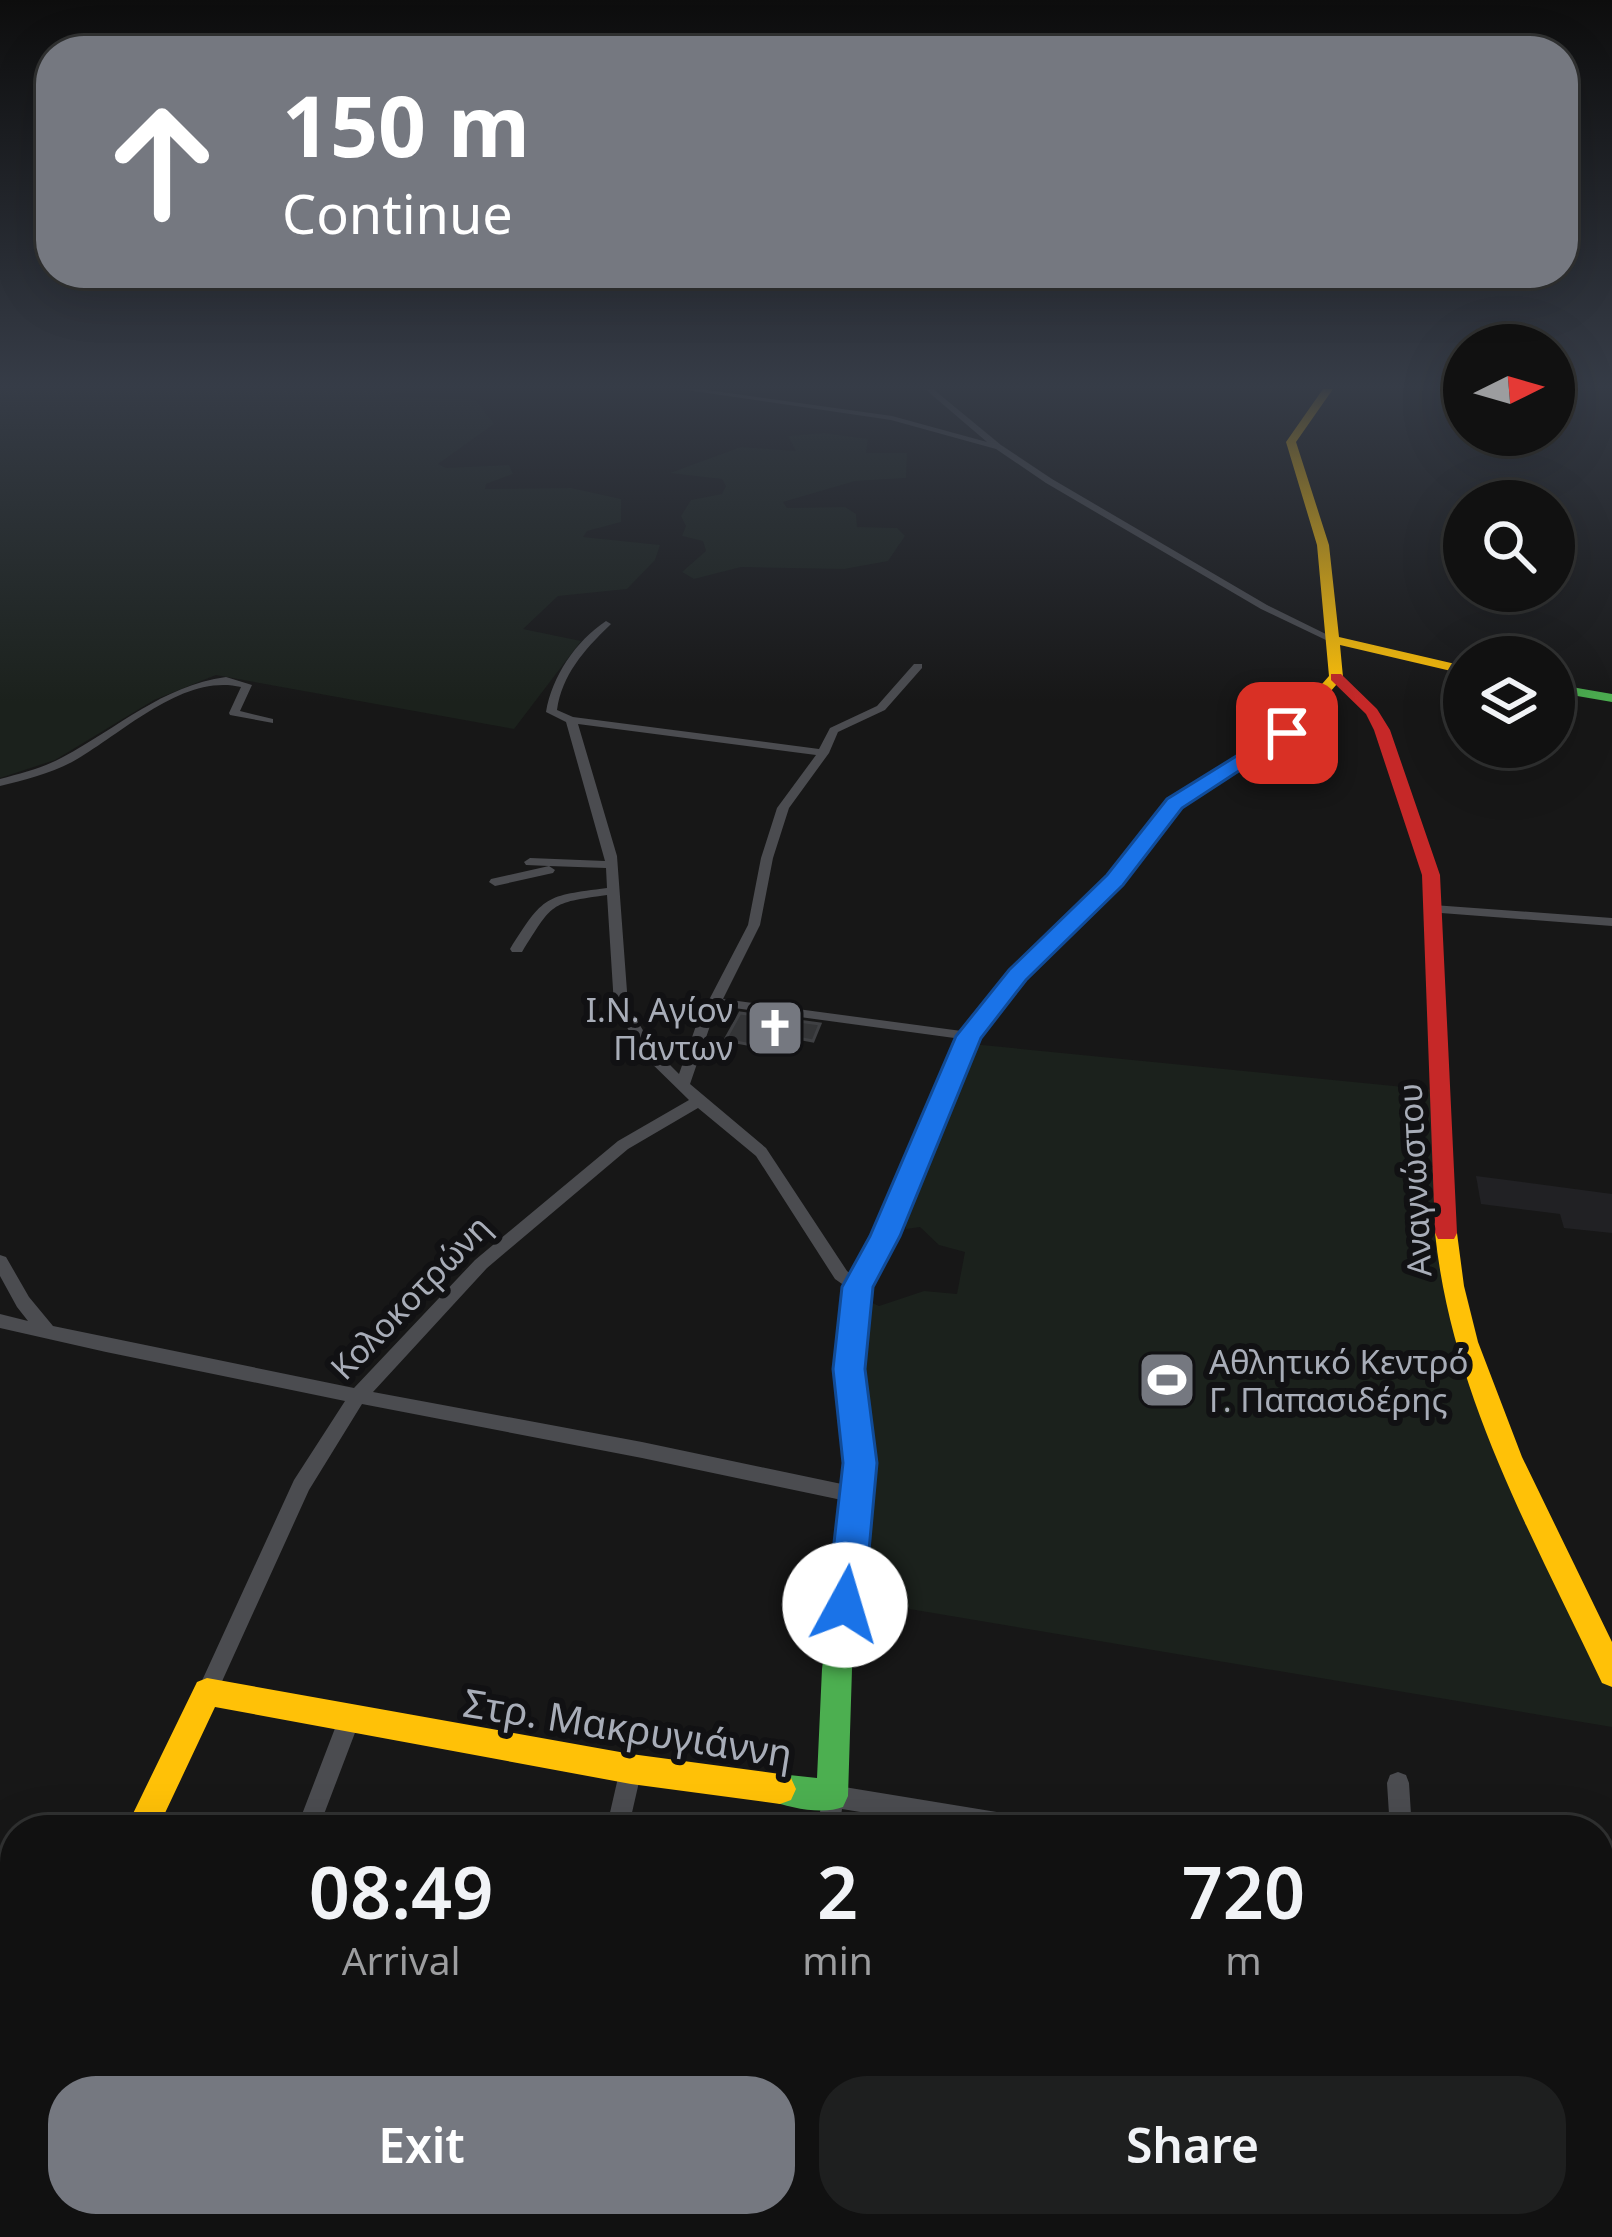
<!DOCTYPE html>
<html lang="en">
<head>
<meta charset="utf-8">
<style>
	:root { --surface:#111; --page:#1e1f1f; --text:#f1f3f6; --muted:#9c9d9f; --line:#303131; --accent:#757880 }
	body { margin:0; font-family:"Noto Sans",sans-serif; background:var(--page); color:var(--text); height:100vh; display:flex; flex-direction:column; font-size:45px; white-space:nowrap }
	* { box-sizing:border-box; margin:0 }
	p { font-size:39px; color:var(--muted) }
	.icon { flex:none; width:66px; height:66px; fill:none; stroke:currentColor; stroke-width:2; stroke-linecap:round; stroke-linejoin:round }
	.map { position:relative; flex:1; overflow:hidden }
	.details { position:absolute; left:0px; top:1815px; width:1614px; height:423px; display:flex; flex-direction:column; background:var(--surface); border-radius:48px 48px 0 0; box-shadow:0 12px 48px #0002,0 0 0 3px var(--line) }
	.details>* { flex:none }
	.hud { position:absolute; left:36px; top:36px; width:1542px; height:252px; border-radius:48px; box-shadow:0 12px 48px #0002,0 0 0 3px var(--line); background:#757880; color:#fff; overflow:hidden }
	.needle { width:78px; rotate:85deg }
	.controls { position:absolute; left:1443px; top:324px; display:grid; gap:24px }
	.controls a { display:grid; place-items:center; width:132px; height:132px; border-radius:50%; background:var(--surface); box-shadow:0 12px 48px #0002,0 0 0 3px var(--line); font-size:60px }
	.pin { position:absolute; display:grid; place-items:center; width:102px; height:102px; color:#fff; margin:-51px; border-radius:24px; box-shadow:0 6px 18px #0006 }
	.me { position:absolute; width:132px; margin:-66px; rotate:6deg; stroke-linejoin:round; filter:drop-shadow(0 0 9px #0008) }
	.turn { display:flex; align-items:center; gap:42px; height:252px; padding:0 48px; font-size:54px }
	.turn .icon { width:156px; height:156px; stroke-width:2.5 }
	.turn b { display:block; font-size:84px; line-height:102px }
	.eta { display:flex; justify-content:space-evenly; align-items:center; height:204px; text-align:center }
	.eta b { font-size:72px; font-weight:600; line-height:84px }
	.cta { display:flex; gap:24px; margin-top:auto; padding:24px 48px }
	.cta a { flex:1; height:138px; border-radius:48px; background:var(--accent); color:#fff; font-size:48px; font-weight:600; line-height:138px; text-align:center }
	.cta a+a { background:var(--page); color:var(--text) }
	.map>svg:first-child { display:block }
</style>
</head>
<body>
<div class="map">
<svg width="1612" height="2237" viewBox="0 0 1612 2237">
	<rect width="100%" height="100%" fill="#171717"/>
	<path fill="#212124" d="M 1476,1176 L 1612,1194 L 1612,1233 L 1564,1228 L 1560,1214 L 1481,1204 Z"/>
	<path fill="#1b211c" d="M 0,389 L 412,389 L 386,396 L 476,400 L 494,424 L 438,464 L 446,468 L 509,465 L 513,474 L 486,484 L 485,489 L 571,488 L 621,499 L 621,522 L 587,531 L 583,537 L 660,545 L 655,560 L 627,589 L 558,596 L 523,629 L 581,641 L 514,729 L 216,675 L 154,700 L 55,760 L 0,778 Z
		M 824,433 L 868,439 L 866,453 L 907,453 L 906,478 L 855,481 L 783,502 L 787,508 L 845,507 L 856,514 L 857,527 L 897,528 L 905,536 L 888,561 L 844,569 L 741,567 L 694,579 L 682,572 L 706,551 L 703,541 L 682,536 L 686,526 L 681,516 L 691,500 L 722,494 L 726,486 L 722,479 L 670,473 L 741,447 L 796,451 L 788,436 Z
		M 972,1044 L 1434,1090 L 1457,1333 L 1612,1678 L 1612,1727 L 856,1600 L 877,1463 L 860,1366 L 868,1301 L 879,1306 L 924,1291 L 957,1294 L 965,1252 L 939,1245 L 920,1227 L 906,1229 L 905,1215 Z"/>
	<path fill="#343537" stroke="#3f4043" stroke-width="3" d="M 740,1013 L 820,1024 L 813,1041 L 776,1034 L 768,1048 L 725,1040 Z"/>
	<g fill="none" stroke-linecap="round" stroke-linejoin="round">
		<path fill="#4b4c50" fill-rule="evenodd" d="M 680,389 L 700,389 L 892,416 L 987,442 L 925,389 L 933,389 L 1001,445 L 1052,479 L 1267,605 L 1336,639 L 1328,641 L 1261,609 L 1046,483 L 996,449 L 891,420 Z
			M 606,621 L 611,624 L 609,626 C 584,650 562,675 557,710 L 573,717 L 819,749 L 830,728 L 877,706 L 914,664 L 922,664 L 922,668 L 885,710 L 838,732 L 829,753 L 789,808 L 773,858 L 760,925 L 723,999 L 969,1032 L 976,1036 L 969,1040 L 719,1006 L 711,1023 L 690,1084 L 766,1148 L 847,1271 L 866,1287 L 864,1291 L 852,1291 L 835,1279 L 756,1156 L 698,1108 L 628,1149 L 487,1268 L 373,1392 L 642,1442 L 856,1487 L 863,1489 L 866,1495 L 863,1501 L 856,1503 L 642,1458 L 362,1404 L 309,1490 L 214,1699 L 207,1702 L 200,1699 L 196,1692 L 200,1685 L 294,1480 L 345,1401 L 106,1352 L 0,1328 L 0,1314 L 28,1321 L 17,1307 L 0,1276 L 0,1255 L 6,1257 L 29,1297 L 53,1326 L 354,1388 L 475,1260 L 618,1141 L 689,1100 L 643,1055 L 614,1005 L 607,895 C 549,903 553,903 522,952 L 512,952 L 510,949 C 544,895 545,896 607,888 L 606,868 L 549,866 L 555,870 L 553,873 L 495,886 L 489,882 L 491,879 L 549,866 L 526,865 L 524,862 L 530,858 L 605,861 L 566,722 L 546,712 C 552,676 576,641 606,621 ZM 578,724 L 816,755 L 777,808 L 761,858 L 748,925 L 697,1023 L 679,1074 L 654,1049 L 628,1005 L 617,856 Z
			M 226,677 L 252,685 L 240,711 L 273,719 L 273,723 L 230,715 L 229,713 L 241,687 C 182,673 121,735 72,762 C 49,774 24,780 0,786 L 0,779 C 22,773 43,768 63,757 C 118,728 162,686 226,677 Z
			M 1433,905 L 1612,918 L 1612,926 L 1428,912 L 1427,909 Z
			M 350,1707 L 358,1710 L 361,1717 L 318,1830 L 296,1830 L 342,1710 Z
			M 631,1758 L 639,1761 L 642,1769 L 628,1830 L 606,1830 L 620,1769 L 623,1761 Z
			M 1398,1772 L 1406,1775 L 1409,1783 L 1412,1830 L 1390,1830 L 1387,1783 L 1390,1775 Z
			M 832,1785 L 1039,1819 L 1047,1822 L 1050,1830 L 970,1830 L 842,1809 L 839,1830 L 817,1830 L 824,1788 Z
			M 0,1879 L 15,1881 L 15,1905 L 0,1903 Z
			M 1599,1900 L 1612,1902 L 1612,1926 L 1599,1924 Z
			M 1599,2179 L 1612,2182 L 1612,2208 L 1599,2205 Z
			M 139,2223 L 203,2223 L 213,2227 L 217,2237 L 140,2237 L 137,2228 Z
			M 517,2223 L 543,2223 L 541,2237 L 513,2237 Z
			M 770,2223 L 796,2223 L 796,2237 L 768,2237 Z
			M 1001,2223 L 1027,2223 L 1028,2237 L 1000,2237 Z
			M 1200,2223 L 1226,2223 L 1228,2237 L 1200,2237 Z
			M 1442,2223 L 1468,2223 L 1471,2237 L 1443,2237 Z"/>
		<path fill="#4caf50" fill-rule="evenodd" d="M 1554,684 L 1612,694 L 1612,702 L 1554,692 Z
			M 1073,916 L 1082,921 L 1079,925 L 1024,979 L 978,1037 L 896,1236 L 870,1287 L 861,1369 L 873,1463 L 852,1669 L 848,1796 L 843,1807 C 823,1815 789,1808 769,1800 L 764,1789 L 769,1778 L 780,1774 L 817,1778 L 822,1669 L 847,1463 L 837,1369 L 846,1287 L 874,1236 L 959,1036 L 1010,971 L 1067,917 Z
			M 15,2082 L 15,2140 L 13,2145 L 0,2150 L 0,2092 L 2,2087 Z"/>
		<path fill="#ffc107" fill-rule="evenodd" d="M 1323,389 L 1333,389 L 1296,442 L 1329,545 L 1339,637 L 1464,666 L 1464,674 L 1340,645 L 1343,677 L 1292,736 L 1181,807 L 1121,884 L 1079,925 L 1067,925 L 1064,921 L 1067,917 L 1109,876 L 1169,801 L 1282,730 L 1329,676 L 1317,545 L 1286,442 Z
			M 1446,1225 L 1454,1227 L 1457,1233 L 1464,1286 L 1478,1342 L 1522,1457 L 1612,1642 L 1612,1687 L 1602,1683 C 1533,1537 1452,1395 1435,1233 L 1438,1227 Z
			M 207,1678 L 631,1754 L 780,1774 L 791,1778 L 796,1789 L 791,1800 L 780,1804 L 631,1784 L 215,1707 L 157,1830 L 125,1830 L 197,1682 Z"/>
		<path fill="#c62828" fill-rule="evenodd" d="M 1331,674 L 1341,674 L 1377,709 L 1390,730 L 1440,875 L 1457,1233 L 1454,1239 L 1438,1239 L 1435,1233 L 1422,875 L 1374,730 L 1366,714 L 1331,680 Z"/>
	</g>
	<linearGradient id="sky" x2="0" y2="1"><stop stop-color="#0d0d0d"/><stop offset="0.55" stop-color="#363c47"/><stop offset="1" stop-color="#363c47" stop-opacity="0"/></linearGradient>
	<rect width="1612" height="702" fill="url(#sky)"/>
	<path fill="#1a73e8" stroke="#114b97" stroke-width="3" d="M 1280,729 L 1297,733 L 1182,808 L 1123,885 L 1026,980 L 981,1038 L 900,1236 L 873,1287 L 865,1369 L 877,1463 L 864,1605 L 858,1617 L 845,1622 L 832,1617 L 827,1605 L 843,1463 L 833,1369 L 842,1287 L 870,1236 L 956,1036 L 1009,970 L 1107,875 L 1167,799 Z"/>
	<defs>
		<g id="church-square" transform="scale(3)"><rect x="-9" y="-9" width="18" height="18" rx="4" fill="#757880" stroke="#111113"/><path d="M-1.2-6h2.4v3.5h3.3v2.4h-3.3V6h-2.4V-.1h-3.3v-2.4h3.3Z" fill="#fff"/></g>
		<g id="stadium-square" transform="scale(3)"><rect x="-9" y="-9" width="18" height="18" rx="4" fill="#757880" stroke="#111113"/><path d="M0-5a6.5 5 0 1 0 0 10a6.5 5 0 1 0 0-10ZM-3.5-1.8h7v3.6h-7Z" fill="#fff"/></g>
	</defs>
	<g fill-rule="evenodd">
		<use href="#church-square" x="775" y="1028"/>
		<use href="#stadium-square" x="1167" y="1380"/>
	</g>
	<g text-anchor="middle" dominant-baseline="central" stroke-width="12" stroke-linejoin="round" paint-order="stroke">
		<g font-size="33" fill="#a8adb8" stroke="#111113" text-anchor="end">
			<text x="733" y="1009">Ι.Ν. Αγίον<tspan x="733" dy="38">Πάντων</tspan></text>
			<text x="1209" y="1361" text-anchor="start">Αθλητικό Κεντρό<tspan x="1209" dy="38">Γ. Παπασιδέρης</tspan></text>
		</g>
		<g font-size="33" fill="#a8adb8" stroke="#111113">
			<text transform="translate(1414 1180) rotate(-93)">Αναγνώστου</text>
			<text transform="translate(410 1297) rotate(-46)">Κολοκοτρώνη</text>
		</g>
		<g font-size="39" fill="#a8adb8" stroke="#111113">
			<text transform="translate(628 1727) rotate(9)">Στρ. Μακρυγιάννη</text>
		</g>
	</g>
</svg>
<div class="controls">
<a><svg class="needle" viewBox="-14 -14 28 28"><path d="M0-13l5 13h-10z" fill="#e53935"/><path d="M0 13l5-13h-10z" fill="#9c9d9f"/></svg></a>
<a><svg class="icon" aria-label="search" viewBox="0 0 24 24"><circle cx="10" cy="10" r="6"/><path d="M15 15l6 6"/></svg></a>
<a><svg class="icon" aria-label="layers" viewBox="0 0 24 24"><path d="M12 4l9 5-9 5-9-5zM3 14l9 5 9-5"/></svg></a>
</div>
<div class="pin" style="left:1287px;top:733px;background:#d93025"><svg class="icon" aria-label="arrive" viewBox="0 0 24 24"><path d="M6 21V4h12l-3 4 3 4H6"/></svg></div>
<svg class="me" style="left:845px;top:1605px" viewBox="-20 -20 40 40"><circle r="19" fill="#fff"/><path d="M0-13L10 11 0 6-10 11z" fill="#1a73e8"/></svg>
<div class="hud">
<div class="turn"><svg class="icon" aria-label="ahead" viewBox="0 0 24 24"><path d="M12 20V5M6 11l6-6 6 6"/></svg><div><b>150 m</b>Continue</div></div>
</div>
<section class="details">
<div class="eta">
<div><b>08:49</b><p>Arrival</p></div>
<div><b>2</b><p>min</p></div>
<div><b>720</b><p>m</p></div>
</div>
<div class="cta"><a>Exit</a><a>Share</a></div>
</section>
</div>
</body>
</html>
